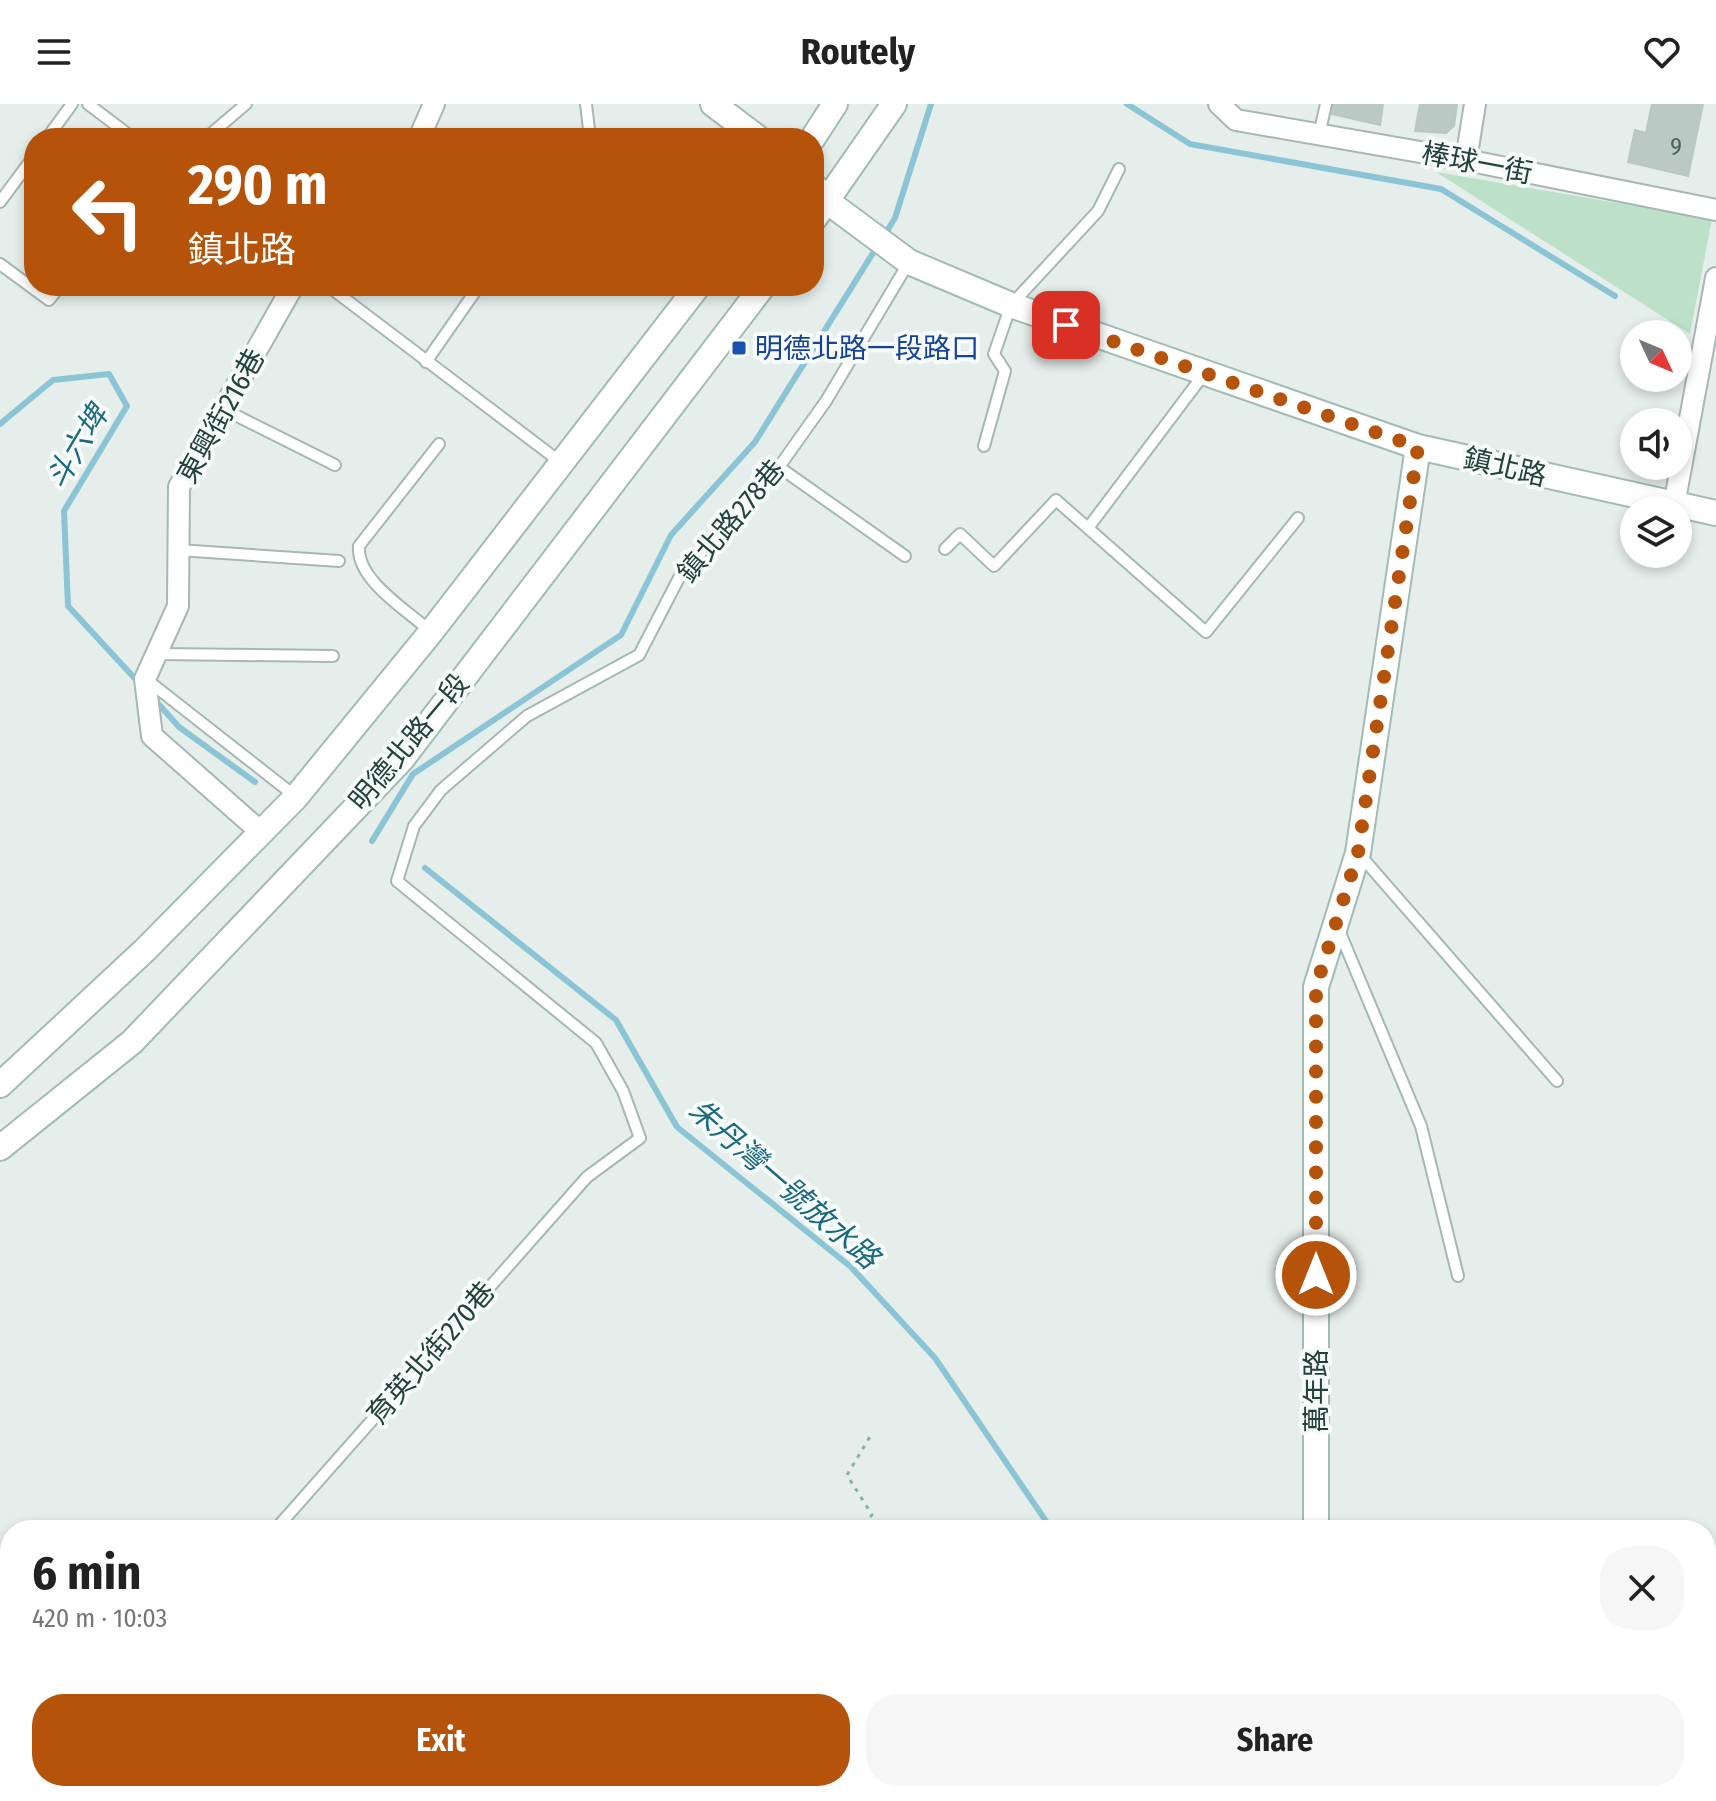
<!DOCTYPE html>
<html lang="en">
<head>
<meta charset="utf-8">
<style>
	:root { --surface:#fff; --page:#f6f6f6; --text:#222; --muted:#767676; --accent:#b45309 }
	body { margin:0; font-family:"Fira Sans Condensed","Noto Sans TC",sans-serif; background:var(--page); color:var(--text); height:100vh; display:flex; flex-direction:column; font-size:30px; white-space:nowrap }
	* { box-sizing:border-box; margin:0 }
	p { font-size:26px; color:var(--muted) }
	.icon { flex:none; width:44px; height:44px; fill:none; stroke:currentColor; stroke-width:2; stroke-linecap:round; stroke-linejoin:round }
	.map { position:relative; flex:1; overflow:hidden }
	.panel { position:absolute; left:0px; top:1416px; width:1716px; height:282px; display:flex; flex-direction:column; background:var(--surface); border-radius:32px 32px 0 0; box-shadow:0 4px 12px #0003 }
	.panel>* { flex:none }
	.banner { position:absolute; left:24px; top:24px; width:800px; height:168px; border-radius:32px; box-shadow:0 4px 12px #0003; background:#b45309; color:#fff; overflow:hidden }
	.needle { width:52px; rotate:134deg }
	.tools { position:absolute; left:1620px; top:216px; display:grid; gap:16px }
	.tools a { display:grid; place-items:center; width:72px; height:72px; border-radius:50%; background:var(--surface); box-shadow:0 4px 12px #0003; font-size:40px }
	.pin { position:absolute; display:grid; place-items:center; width:68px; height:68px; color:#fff; margin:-34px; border-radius:16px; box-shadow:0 4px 12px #0006 }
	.me { position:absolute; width:88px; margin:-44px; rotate:0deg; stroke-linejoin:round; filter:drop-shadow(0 0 6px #0008) }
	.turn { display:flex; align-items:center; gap:28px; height:168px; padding:0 32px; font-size:36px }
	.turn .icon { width:104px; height:104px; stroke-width:2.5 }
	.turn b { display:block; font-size:56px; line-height:68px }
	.round { display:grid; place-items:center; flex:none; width:84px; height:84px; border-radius:32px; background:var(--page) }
	.headline { display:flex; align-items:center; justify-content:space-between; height:136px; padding:0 32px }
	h1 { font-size:48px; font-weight:700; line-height:60px }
	.primary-button { display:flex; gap:16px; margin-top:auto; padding:16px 32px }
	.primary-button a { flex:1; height:92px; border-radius:32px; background:var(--accent); color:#fff; font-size:32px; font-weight:700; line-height:92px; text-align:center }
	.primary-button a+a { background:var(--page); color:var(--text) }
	header { display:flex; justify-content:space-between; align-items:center; height:104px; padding:0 32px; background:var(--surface); font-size:36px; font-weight:700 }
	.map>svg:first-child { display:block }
</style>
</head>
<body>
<header><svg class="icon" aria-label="menu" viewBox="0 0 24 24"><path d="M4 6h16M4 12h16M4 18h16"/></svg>Routely<svg class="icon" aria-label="heart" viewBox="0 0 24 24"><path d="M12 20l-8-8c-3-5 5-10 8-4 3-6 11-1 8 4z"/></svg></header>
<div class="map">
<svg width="1716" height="1697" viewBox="0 0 1716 1697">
	<rect width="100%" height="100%" fill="#e5eeeb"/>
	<path fill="#bde0c9" d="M 1436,68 L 1712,115 L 1690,230 Z"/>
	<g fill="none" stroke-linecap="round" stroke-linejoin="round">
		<path stroke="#8bc5d5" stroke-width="6" d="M 1127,0 L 1190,40 L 1441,85 L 1615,192
			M 884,132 L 895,114 L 931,0
			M 0,320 L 53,276 L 109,270 L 127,302 L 64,407 L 68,502 L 139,579
			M 155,596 L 179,623 L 255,678
			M 372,737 L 413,670 L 621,531 L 671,431 L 755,338 L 878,141
			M 425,764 L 616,916 L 677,1023 L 851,1163 L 935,1254 L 1052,1426
			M 1706,1450 L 1716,1450"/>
	</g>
	<path fill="#bac9c4" stroke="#b7c8c2" stroke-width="2" d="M 1334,0 L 1383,0 L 1380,21 L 1332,10 Z
		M 1420,0 L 1457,0 L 1454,22 L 1446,29 L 1415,27 Z
		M 1652,0 L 1703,0 L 1688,72 L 1628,58 L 1635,26 L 1646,29 Z"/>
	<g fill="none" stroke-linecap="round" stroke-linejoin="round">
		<g stroke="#a7b7b3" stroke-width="14">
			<path id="lane" d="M 88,0 L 133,34
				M 586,0 L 590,34
				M 1319,31 L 1326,0
				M 47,34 L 72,0
				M 206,34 L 246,0
				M 0,98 L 34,52
				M 0,160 L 49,196 L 60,182
				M 328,182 L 559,357
				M 426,258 L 479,182
				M 223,305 L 335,361
				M 984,342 L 1005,267 L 994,250 L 1011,201 L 1098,107 L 1119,65
				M 779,363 L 905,452
				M 1088,424 L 1204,270
				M 945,445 L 960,430 L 994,462 L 1056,396 L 1206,528 L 1298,414
				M 178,446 L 339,457
				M 430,527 C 407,506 356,476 359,442 L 439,340
				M 157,550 L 333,552
				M 147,576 L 295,692
				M 1360,751 L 1557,977
				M 1338,824 L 1421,1022 L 1458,1172
				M 275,1426 L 587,1073 L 640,1034 L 623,987 L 596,939 L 397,777 L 414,722 L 441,686 L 527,612 L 639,551 L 681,470 L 779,363 L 826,297 L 909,158
				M 0,1551 L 10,1560
				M 38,1697 L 46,1688
				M 1101,1697 L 1111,1688
				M 1686,1697 L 1692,1693"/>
		</g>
		<g stroke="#a7b7b3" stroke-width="24">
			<path id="street" d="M 1219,0 L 1236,16 L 1466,56 L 1716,106
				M 419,34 L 434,0
				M 1466,56 L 1475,0
				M 1674,401 L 1716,174
				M 262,729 L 152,632 L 145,575 L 178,502 L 179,383 L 293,182"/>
		</g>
		<g stroke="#a2bbb3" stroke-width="28">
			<path id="secondary" d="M 713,0 L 758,34
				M 813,34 L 835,0
				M 814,82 L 828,98 L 909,158 L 1011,201 L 1418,343 L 1716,409
				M 814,115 L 894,0
				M 0,981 L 145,846 L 296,693 L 431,528 L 698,182
				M 0,1044 L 132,938 L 402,655 L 763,182
				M 1316,1426 L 1316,883 L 1358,749 L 1418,343
				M 1320,1688 L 1321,1697"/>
		</g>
		<path stroke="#84b3a7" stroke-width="3" stroke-dasharray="4 6" stroke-linecap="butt" d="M 855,1426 L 872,1411 L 847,1371 L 871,1331
			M 924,1426 L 979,1424"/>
		<use href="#lane" stroke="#fff" stroke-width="10"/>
		<use href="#street" stroke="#fff" stroke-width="20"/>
		<use href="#secondary" stroke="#fff" stroke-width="24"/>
	</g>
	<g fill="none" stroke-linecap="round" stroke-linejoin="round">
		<path stroke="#b45309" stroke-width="14" stroke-dasharray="0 25.2" d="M 1066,221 L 1418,343 L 1358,749 L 1316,883 L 1316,1171"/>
	</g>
	<rect fill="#1a4fb4" stroke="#f6faf8" stroke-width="3" x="731" y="236" width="16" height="16" rx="4"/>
	<g text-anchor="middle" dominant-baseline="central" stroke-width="8" stroke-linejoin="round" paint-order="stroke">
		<g font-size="24" fill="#49635d">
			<text x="1676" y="43">9</text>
		</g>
		<g font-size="28" fill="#23413b" stroke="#f6faf8">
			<text transform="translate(1477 59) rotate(11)">棒球一街</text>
			<text transform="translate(221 312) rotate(-61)">東興街216巷</text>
			<text transform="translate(1505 363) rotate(13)">鎮北路</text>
			<text transform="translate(731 417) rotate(-50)">鎮北路278巷</text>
			<text transform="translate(409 638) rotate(-50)">明德北路一段</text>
			<text transform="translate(431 1249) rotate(-49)">育英北街270巷</text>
			<text transform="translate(1316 1287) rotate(-90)">萬年路</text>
		</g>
		<g font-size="28" fill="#164399" stroke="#f6faf8" text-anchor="start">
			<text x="755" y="244">明德北路一段路口</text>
		</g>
		<g font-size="30" font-style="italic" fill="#1a6980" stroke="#f6faf8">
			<text transform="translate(77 343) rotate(-59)">斗六埤</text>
			<text transform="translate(784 1080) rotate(41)">朱丹灣一號放水路</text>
		</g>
	</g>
</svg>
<div class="tools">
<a><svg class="needle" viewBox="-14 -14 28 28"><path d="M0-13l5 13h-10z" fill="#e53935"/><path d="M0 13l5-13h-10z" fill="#767676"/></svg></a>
<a><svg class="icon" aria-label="sound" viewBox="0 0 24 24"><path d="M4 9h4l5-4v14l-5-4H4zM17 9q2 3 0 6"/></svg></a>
<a><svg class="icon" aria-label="layers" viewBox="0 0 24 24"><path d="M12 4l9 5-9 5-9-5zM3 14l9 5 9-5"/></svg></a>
</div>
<div class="pin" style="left:1066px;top:221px;background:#d93025"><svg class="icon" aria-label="arrive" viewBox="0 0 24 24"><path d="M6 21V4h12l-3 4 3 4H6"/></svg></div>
<svg class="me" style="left:1316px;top:1171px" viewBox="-20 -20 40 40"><circle r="17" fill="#b45309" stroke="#fff" stroke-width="3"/><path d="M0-11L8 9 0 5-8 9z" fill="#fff"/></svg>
<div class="banner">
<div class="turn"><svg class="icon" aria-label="left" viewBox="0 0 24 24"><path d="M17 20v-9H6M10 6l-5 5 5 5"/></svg><div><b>290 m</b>鎮北路</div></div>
</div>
<section class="panel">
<div class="headline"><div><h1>6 min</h1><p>420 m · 10:03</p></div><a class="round"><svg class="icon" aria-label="close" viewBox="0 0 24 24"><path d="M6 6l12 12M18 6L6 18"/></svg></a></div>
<div class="primary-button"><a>Exit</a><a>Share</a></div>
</section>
</div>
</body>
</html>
